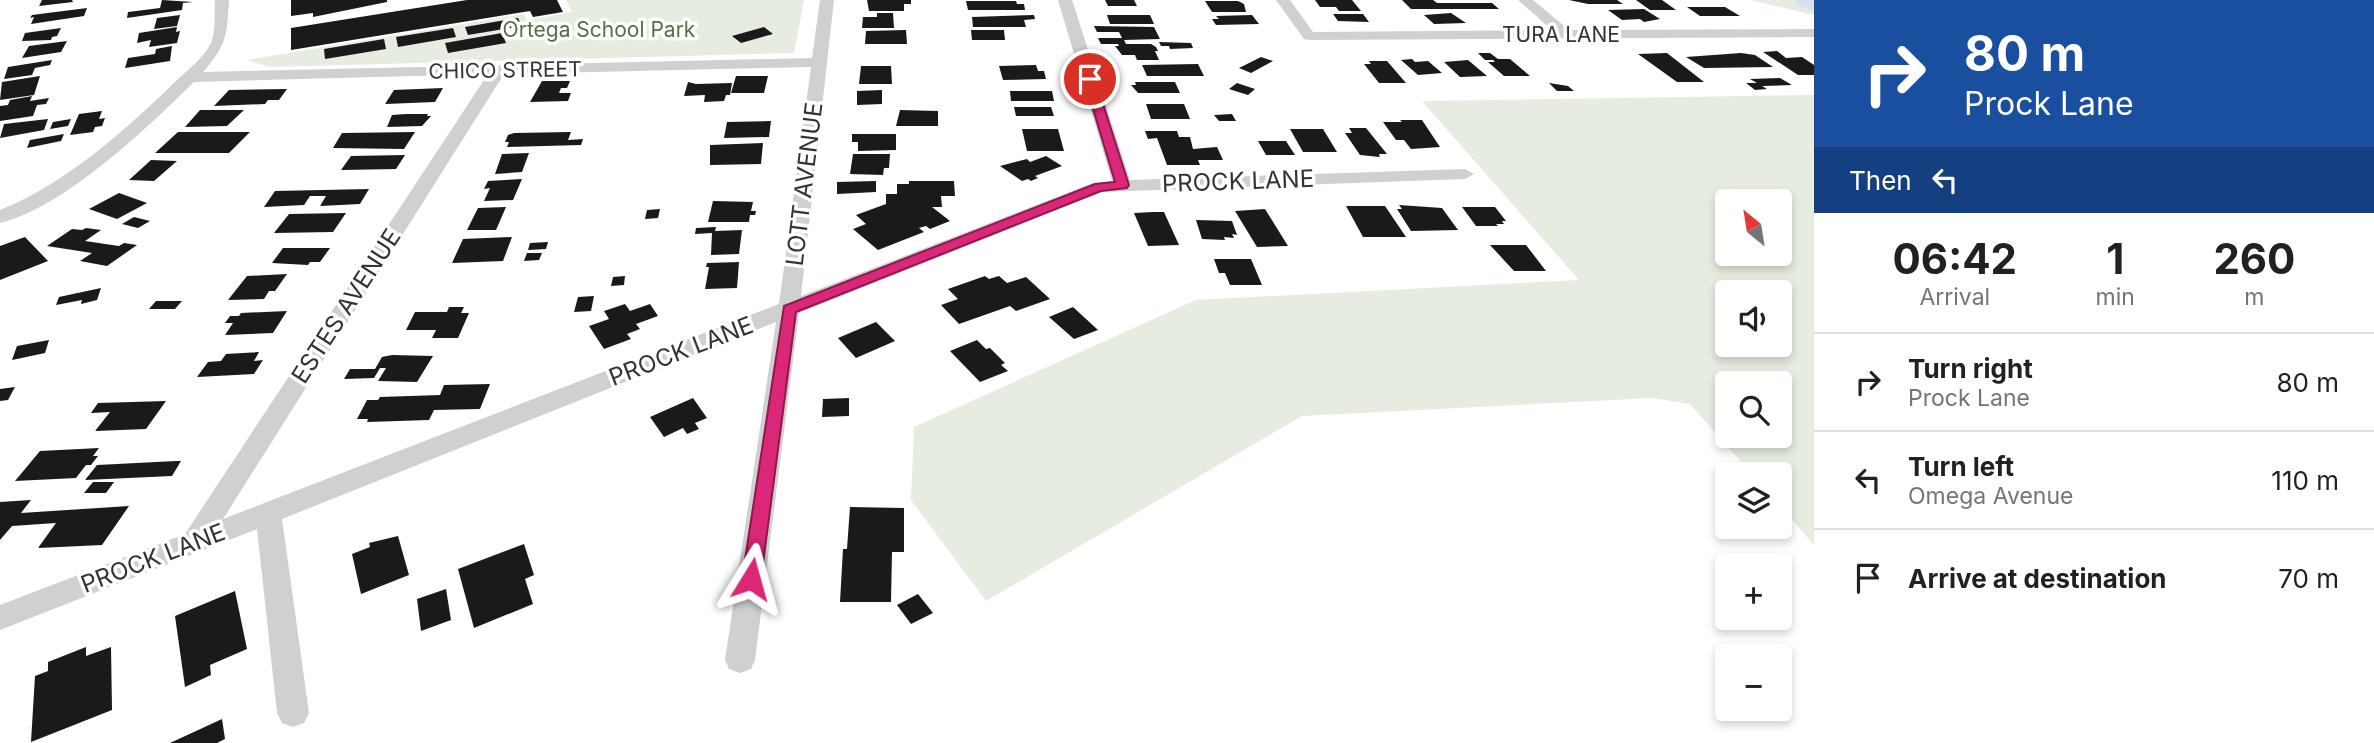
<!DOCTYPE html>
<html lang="en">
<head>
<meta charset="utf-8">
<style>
	:root { --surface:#fff; --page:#f6f6f6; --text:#202124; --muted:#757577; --line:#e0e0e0 }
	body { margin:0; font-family:Inter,sans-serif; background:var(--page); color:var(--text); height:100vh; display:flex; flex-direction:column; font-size:26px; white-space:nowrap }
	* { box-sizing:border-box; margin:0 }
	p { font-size:23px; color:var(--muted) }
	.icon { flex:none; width:38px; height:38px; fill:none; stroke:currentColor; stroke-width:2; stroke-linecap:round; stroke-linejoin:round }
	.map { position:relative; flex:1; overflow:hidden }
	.details { display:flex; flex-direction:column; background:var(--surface); width:560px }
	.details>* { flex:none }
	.banner { background:#1a4fa0; color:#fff; overflow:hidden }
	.needle { width:46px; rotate:330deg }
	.controls { position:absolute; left:1715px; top:189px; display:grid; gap:14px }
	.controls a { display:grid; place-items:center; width:77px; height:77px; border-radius:7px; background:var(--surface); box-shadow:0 4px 10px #0003; font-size:35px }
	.pin { position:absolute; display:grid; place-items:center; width:60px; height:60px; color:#fff; margin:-30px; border:4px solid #fff; border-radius:50%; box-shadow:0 2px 7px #0007 }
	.me { position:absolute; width:77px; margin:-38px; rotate:8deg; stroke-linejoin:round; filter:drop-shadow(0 0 5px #0008) }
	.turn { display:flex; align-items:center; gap:24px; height:147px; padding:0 35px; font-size:32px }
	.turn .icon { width:91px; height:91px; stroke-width:2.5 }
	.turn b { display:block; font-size:49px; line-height:60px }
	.then { display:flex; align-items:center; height:66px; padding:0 35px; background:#0003; gap:14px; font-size:26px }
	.eta { display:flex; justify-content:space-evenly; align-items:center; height:119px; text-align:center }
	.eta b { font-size:42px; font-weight:700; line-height:49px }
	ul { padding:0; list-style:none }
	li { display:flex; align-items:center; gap:21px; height:98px; padding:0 35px; border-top:2px solid var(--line) }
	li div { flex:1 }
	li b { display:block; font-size:26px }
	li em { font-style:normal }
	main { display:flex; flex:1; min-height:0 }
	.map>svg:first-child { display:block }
</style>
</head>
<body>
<main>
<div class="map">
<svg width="1814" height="743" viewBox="0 0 1814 743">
	<rect width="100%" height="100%" fill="#fff"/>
	<path fill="#e6ecdf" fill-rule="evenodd" d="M 566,0 L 804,0 L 794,53 L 270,67 L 247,60 L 524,14 L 527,20 L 572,12 Z
		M 1750,0 L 1814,0 L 1814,15 Z
		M 1814,95 L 1814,545 L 1780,506 L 1780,474 L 1752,474 L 1690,404 L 1652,398 L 1302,416 L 986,601 L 911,500 L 914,427 L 1196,300 L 1579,280 L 1422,101 ZM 1780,201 L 1780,254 L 1727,254 L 1727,201 ZM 1780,292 L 1780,345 L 1727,345 L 1727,292 ZM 1727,383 L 1780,383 L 1780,436 L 1727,436 Z"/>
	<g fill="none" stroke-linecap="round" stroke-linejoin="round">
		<path fill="#cfe2ee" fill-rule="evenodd" d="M 1795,0 L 1814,0 L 1814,10 L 1799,6 Z"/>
	</g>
	<path fill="#1a1a1a" d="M 42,0 L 72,0 L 73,2 L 39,6 Z
		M 162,0 L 193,2 L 183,3 L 182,10 L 127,18 L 128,12 L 160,8 Z
		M 291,0 L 387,0 L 387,2 L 313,17 L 313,13 L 291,16 Z
		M 467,0 L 557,0 L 563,12 L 533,17 L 530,11 L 291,50 L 291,28 Z
		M 867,0 L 911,0 L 911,4 L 904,4 L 904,11 L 869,11 Z
		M 1105,0 L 1134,0 L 1137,6 L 1108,6 Z
		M 1315,0 L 1352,0 L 1361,11 L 1339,11 L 1336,7 L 1320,7 Z
		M 1402,0 L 1433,0 L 1437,3 L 1492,3 L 1499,9 L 1411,9 Z
		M 1569,0 L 1617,0 L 1623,4 L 1588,4 Z
		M 1636,0 L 1662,0 L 1676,10 L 1650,10 Z
		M 966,1 L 1016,1 L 1017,4 L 1024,4 L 1025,10 L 968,10 Z
		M 1205,1 L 1238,1 L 1244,4 L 1246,12 L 1212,12 Z
		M 1687,7 L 1725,7 L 1740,16 L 1700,16 Z
		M 87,8 L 84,16 L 31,24 L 34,17 L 30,18 L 32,15 Z
		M 1644,9 L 1660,19 L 1644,22 L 1640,19 L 1622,20 L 1608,10 Z
		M 877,13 L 893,13 L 894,28 L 862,28 L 863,17 L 877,17 Z
		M 1451,13 L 1466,23 L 1434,24 L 1424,15 Z
		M 1333,14 L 1363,14 L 1369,22 L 1338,21 Z
		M 180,15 L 177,26 L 154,29 L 157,18 Z
		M 1034,15 L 1035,19 L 1024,20 L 1026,27 L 973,27 L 972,17 Z
		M 1107,15 L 1150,15 L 1154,24 L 1110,24 Z
		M 1252,15 L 1259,24 L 1216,25 L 1212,19 L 1219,19 L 1216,16 Z
		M 518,18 L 522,26 L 468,35 L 465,27 Z
		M 1094,26 L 1154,27 L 1160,39 L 1124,40 L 1126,44 L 1151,44 L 1156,47 L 1158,51 L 1155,51 L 1159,60 L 1137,60 L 1135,55 L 1122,55 L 1115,46 L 1119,46 L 1118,44 L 1101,44 L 1098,38 L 1122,38 L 1119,32 L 1097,32 Z
		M 177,27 L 176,32 L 180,31 L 177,43 L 149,47 L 151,40 L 137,43 L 139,33 Z
		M 764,27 L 773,34 L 741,43 L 732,36 Z
		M 61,28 L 57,36 L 52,37 L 51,40 L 22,41 L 25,33 Z
		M 453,28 L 456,37 L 398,47 L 396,37 Z
		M 906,30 L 907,44 L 865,44 L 866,31 Z
		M 971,30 L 1004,30 L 1005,40 L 972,40 Z
		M 502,33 L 506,43 L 448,53 L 445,43 Z
		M 384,39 L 386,49 L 325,59 L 324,49 Z
		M 67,41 L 61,52 L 22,58 L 29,46 Z
		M 1159,42 L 1191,43 L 1193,48 L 1170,49 L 1169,46 L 1161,46 Z
		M 172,46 L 170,61 L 125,68 L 128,58 L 155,54 L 156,49 Z
		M 1777,51 L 1786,58 L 1802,57 L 1814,65 L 1814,75 L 1798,75 L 1763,52 Z
		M 1478,53 L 1490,53 L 1498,59 L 1510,59 L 1530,76 L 1504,76 L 1488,62 L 1495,62 L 1493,60 L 1485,60 Z
		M 1667,53 L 1704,82 L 1677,82 L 1638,54 Z
		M 1741,53 L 1755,55 L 1773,67 L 1704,68 L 1686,57 Z
		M 1261,57 L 1273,61 L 1251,73 L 1239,68 Z
		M 1412,59 L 1415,62 L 1428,61 L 1442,73 L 1418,75 L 1401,60 Z
		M 52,60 L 50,65 L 35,68 L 32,75 L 4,79 L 8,67 Z
		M 1468,60 L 1487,76 L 1460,77 L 1444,62 Z
		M 1369,61 L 1387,61 L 1406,83 L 1379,83 L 1364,64 L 1371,64 Z
		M 1198,64 L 1204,76 L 1147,76 L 1142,65 Z
		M 1036,65 L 1038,71 L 1044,71 L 1046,79 L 1003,80 L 999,66 Z
		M 861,66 L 891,66 L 892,84 L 859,84 Z
		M 40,76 L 34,95 L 0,100 L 2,82 Z
		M 736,76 L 768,76 L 764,93 L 731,93 Z
		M 1780,78 L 1792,85 L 1762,86 L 1767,89 L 1755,90 L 1746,83 L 1757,83 L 1750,79 Z
		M 542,81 L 570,81 L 567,88 L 561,88 L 559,93 L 571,93 L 568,101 L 530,102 Z
		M 688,82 L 696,84 L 732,83 L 730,95 L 726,95 L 724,101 L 704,102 L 705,95 L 684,96 Z
		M 1135,82 L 1175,82 L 1180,93 L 1138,93 L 1131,85 L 1136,85 Z
		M 1237,83 L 1255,89 L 1248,95 L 1229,89 Z
		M 1549,83 L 1568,86 L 1574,91 L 1557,91 Z
		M 443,88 L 435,102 L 385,104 L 394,90 Z
		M 287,89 L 279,100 L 268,100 L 265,104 L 214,106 L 229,90 Z
		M 882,90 L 882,104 L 857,105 L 857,91 Z
		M 1010,91 L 1052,91 L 1054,101 L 1011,101 Z
		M 32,96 L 30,101 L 49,98 L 46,104 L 37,105 L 33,116 L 0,121 L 0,106 L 8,105 L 10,100 Z
		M 1146,104 L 1184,104 L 1190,119 L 1151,119 Z
		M 1014,107 L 1051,107 L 1054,116 L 1016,116 Z
		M 200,110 L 244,110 L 227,126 L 185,127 Z
		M 900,110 L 938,111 L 938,126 L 896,126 Z
		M 102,111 L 99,119 L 105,118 L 102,126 L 95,127 L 93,132 L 70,135 L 79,114 Z
		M 406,114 L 428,114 L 427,116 L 431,116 L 422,126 L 387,127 L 392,115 Z
		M 1232,114 L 1236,121 L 1219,121 L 1214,115 Z
		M 48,119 L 44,130 L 0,138 L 4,124 Z
		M 71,119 L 68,126 L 50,129 L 53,122 Z
		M 1400,120 L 1422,120 L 1440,147 L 1411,149 L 1404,140 L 1396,140 L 1383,122 L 1402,122 Z
		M 771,121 L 769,137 L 724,138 L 727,122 Z
		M 1349,128 L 1366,128 L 1387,154 L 1379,154 L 1380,157 L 1360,155 L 1345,133 L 1352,133 Z
		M 1022,129 L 1058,129 L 1064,151 L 1027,151 Z
		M 1290,129 L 1323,129 L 1337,152 L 1303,152 Z
		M 1145,131 L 1177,131 L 1179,137 L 1190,137 L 1193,149 L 1217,147 L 1223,160 L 1198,160 L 1200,165 L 1167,165 L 1157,138 L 1148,139 Z
		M 178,132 L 250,132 L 229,153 L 155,153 Z
		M 415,132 L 404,149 L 333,148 L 342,133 Z
		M 571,132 L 568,140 L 583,139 L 581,145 L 507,147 L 509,142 L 505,142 L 508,135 L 514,133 Z
		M 64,134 L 61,141 L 27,148 L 30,140 Z
		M 852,134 L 896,134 L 896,150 L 858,151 L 858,142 L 852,142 Z
		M 1258,141 L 1286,141 L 1295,155 L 1266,155 Z
		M 763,143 L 761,164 L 710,165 L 710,145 Z
		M 529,153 L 522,172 L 495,174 L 502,154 Z
		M 853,154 L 890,154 L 889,168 L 884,168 L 883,175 L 850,174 Z
		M 405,155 L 396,169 L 341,170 L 351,156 Z
		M 1046,156 L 1062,166 L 1035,176 L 1038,178 L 1031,181 L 1028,179 L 1022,181 L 1000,166 L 1027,159 L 1030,162 Z
		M 151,160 L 177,161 L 154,181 L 129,180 Z
		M 522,179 L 513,200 L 484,201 L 490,188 L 484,189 L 488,181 Z
		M 876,181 L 876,192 L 837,194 L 837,182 Z
		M 909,181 L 954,181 L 955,196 L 941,196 L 942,207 L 932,207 L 950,221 L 930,229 L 926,226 L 919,228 L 924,232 L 878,250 L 853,229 L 866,224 L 856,215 L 886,204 L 886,194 L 897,194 L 897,184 L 909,184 Z
		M 369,189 L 360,204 L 320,206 L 326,196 L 310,196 L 304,205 L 264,207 L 275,191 Z
		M 119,193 L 147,203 L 117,219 L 89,209 Z
		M 713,201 L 753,202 L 751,211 L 756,211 L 755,215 L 750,215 L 749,222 L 708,222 Z
		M 1399,205 L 1442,208 L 1458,230 L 1411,231 L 1397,209 L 1402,209 Z
		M 1346,206 L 1385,206 L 1406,237 L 1363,237 Z
		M 506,207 L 496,230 L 467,230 L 478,208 Z
		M 1462,207 L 1495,207 L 1506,221 L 1502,221 L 1504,224 L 1496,224 L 1498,226 L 1476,226 Z
		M 660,209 L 658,218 L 645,219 L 647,210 Z
		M 1265,209 L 1288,246 L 1257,247 L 1235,211 Z
		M 1153,212 L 1164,212 L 1179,245 L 1148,246 L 1134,213 Z
		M 346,213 L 333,232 L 274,233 L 289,214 Z
		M 134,217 L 150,221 L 138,228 L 122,224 Z
		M 1196,220 L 1232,221 L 1237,235 L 1232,234 L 1234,238 L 1224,237 L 1225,240 L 1202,239 Z
		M 716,227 L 715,231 L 742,230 L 739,254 L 711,255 L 712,233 L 695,234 L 696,228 Z
		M 86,228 L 101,230 L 85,241 L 119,246 L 124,243 L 137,245 L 107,266 L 80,261 L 92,253 L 47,246 L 72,229 L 82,230 Z
		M 25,237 L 48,261 L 0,280 L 0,246 Z
		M 512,237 L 503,261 L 452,263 L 463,239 Z
		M 548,242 L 546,249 L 528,250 L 530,243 Z
		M 1490,245 L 1526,245 L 1546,271 L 1514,271 Z
		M 283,248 L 330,248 L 320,262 L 310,262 L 308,265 L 272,263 Z
		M 527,253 L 542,253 L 539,260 L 524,261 Z
		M 1214,259 L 1251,259 L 1262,285 L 1230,285 L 1225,273 L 1219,273 Z
		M 739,262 L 737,288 L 705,289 L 709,267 L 706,267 L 707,263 Z
		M 287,274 L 275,291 L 269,291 L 264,299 L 228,300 L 247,276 Z
		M 625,276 L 624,285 L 611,286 L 613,277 Z
		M 985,276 L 989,279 L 999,276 L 1007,283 L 1026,277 L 1050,299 L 1016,311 L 1010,306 L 959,324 L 941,305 L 958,299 L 948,289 Z
		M 101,288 L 97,300 L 81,304 L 82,300 L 56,305 L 59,297 Z
		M 594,296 L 591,311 L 574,312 L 578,297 Z
		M 156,301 L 182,301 L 175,309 L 149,309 Z
		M 625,304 L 630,311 L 650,304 L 658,316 L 636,324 L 640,329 L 627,334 L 631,339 L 604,349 L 589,326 L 609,319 L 604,311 Z
		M 449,307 L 464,307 L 461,313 L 469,313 L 458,338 L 432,338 L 436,330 L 406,330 L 415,312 L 447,312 Z
		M 1073,307 L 1098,330 L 1074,339 L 1049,317 Z
		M 287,311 L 273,333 L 225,335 L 233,323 L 225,323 L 230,316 L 239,316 L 241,313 Z
		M 876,322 L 895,341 L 856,358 L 838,338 Z
		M 49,340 L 45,353 L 12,360 L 17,346 Z
		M 977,340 L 986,349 L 990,348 L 1005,363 L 1001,365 L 1008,371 L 980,382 L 950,351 Z
		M 259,352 L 254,361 L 263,360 L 254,374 L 197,377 L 208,362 L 221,361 L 226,354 Z
		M 392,355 L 433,356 L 417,382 L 378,381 L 386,368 L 380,368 L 374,378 L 344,379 L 350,369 L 375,369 L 382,357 Z
		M 490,384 L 480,409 L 434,410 L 429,420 L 367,422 L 368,419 L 357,419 L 367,400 L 378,400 L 380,397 L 440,395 L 444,385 Z
		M 15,387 L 8,400 L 0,401 L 0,389 Z
		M 693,398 L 707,418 L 695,423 L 699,429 L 687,434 L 683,428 L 664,437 L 650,417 Z
		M 849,398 L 849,416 L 822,417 L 823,399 Z
		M 166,401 L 146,429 L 95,431 L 110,412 L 91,413 L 98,403 Z
		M 99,448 L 93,456 L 98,456 L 91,465 L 86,465 L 76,478 L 15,481 L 40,451 Z
		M 176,461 L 181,461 L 172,476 L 85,480 L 97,465 Z
		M 93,482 L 114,482 L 106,493 L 84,493 Z
		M 31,500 L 21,513 L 129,506 L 102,545 L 38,548 L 56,523 L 12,526 L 0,540 L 0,502 Z
		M 850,507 L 904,508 L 904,552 L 892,552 L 891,602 L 840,602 L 843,549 L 847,549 Z
		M 398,536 L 409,575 L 361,594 L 352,554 L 370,547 L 369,543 Z
		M 524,544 L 534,575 L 525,579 L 533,604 L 474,628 L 458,569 Z
		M 446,589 L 451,620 L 421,631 L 417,599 Z
		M 235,591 L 247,649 L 210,665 L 211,675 L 185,687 L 175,616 Z
		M 918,594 L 933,613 L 911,624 L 897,605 Z
		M 86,647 L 86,656 L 111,647 L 112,710 L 31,742 L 35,676 L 48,671 L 48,662 Z
		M 222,719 L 225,739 L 217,743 L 170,743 Z"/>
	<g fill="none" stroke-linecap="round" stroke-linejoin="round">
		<path fill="#d0d0d0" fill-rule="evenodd" d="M 215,0 L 229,0 C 227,35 227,45 203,72 L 812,58 L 820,0 L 834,0 L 801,296 L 1093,183 L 1112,181 L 1058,0 L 1072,0 L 1130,180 L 1465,169 L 1474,174 L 1465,179 L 1102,192 L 799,313 L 755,660 L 751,669 L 740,673 L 729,669 L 725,660 L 776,322 L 282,519 L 309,713 L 304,723 L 293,727 L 282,723 L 277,713 L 257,529 L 0,630 L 0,605 L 185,534 L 488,74 L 194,82 C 147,128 65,207 0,223 L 0,210 C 67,183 127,129 178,79 C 189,69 204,57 211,43 C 216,31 214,13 215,0 ZM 811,67 L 779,304 L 223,519 L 504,74 Z
			M 1276,0 L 1290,0 L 1313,32 L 1552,30 L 1518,0 L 1533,0 L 1569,30 L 1814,29 L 1814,37 L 1309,40 L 1304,39 Z"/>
	</g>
	<path fill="#db2777" stroke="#8e194d" stroke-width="2" d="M 1090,76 L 1095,79 L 1129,185 L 1127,188 L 1101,191 L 796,312 L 761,579 L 758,585 L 751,587 L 745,585 L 742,579 L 784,306 L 1095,184 L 1115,182 L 1084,79 Z"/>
	<g text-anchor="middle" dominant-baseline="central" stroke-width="7" stroke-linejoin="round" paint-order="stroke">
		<g font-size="21" fill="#56703f" stroke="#fff">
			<text x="599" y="29">Ortega School Park</text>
		</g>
		<g font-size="21" fill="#333" stroke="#fff">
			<text x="1561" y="34">TURA LANE</text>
			<text transform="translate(505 70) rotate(-1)">CHICO STREET</text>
		</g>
		<g font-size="24" fill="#333" stroke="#fff">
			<text transform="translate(1238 181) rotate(-2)">PROCK LANE</text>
			<text transform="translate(804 184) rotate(-83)">LOTT AVENUE</text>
			<text transform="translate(346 306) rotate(-57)">ESTES AVENUE</text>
			<text transform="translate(681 351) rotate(-21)">PROCK LANE</text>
			<text transform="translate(153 558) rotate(-21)">PROCK LANE</text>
		</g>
	</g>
</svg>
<div class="controls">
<a><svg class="needle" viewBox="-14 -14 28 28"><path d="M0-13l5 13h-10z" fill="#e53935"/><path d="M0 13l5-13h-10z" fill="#757577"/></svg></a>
<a><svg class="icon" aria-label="sound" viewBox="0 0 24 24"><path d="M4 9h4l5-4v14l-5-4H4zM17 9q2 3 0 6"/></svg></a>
<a><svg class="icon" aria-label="search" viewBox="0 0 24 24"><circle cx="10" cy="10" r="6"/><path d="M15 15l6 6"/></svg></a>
<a><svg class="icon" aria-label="layers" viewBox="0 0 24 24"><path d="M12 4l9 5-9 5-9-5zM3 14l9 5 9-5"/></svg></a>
<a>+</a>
<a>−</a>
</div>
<div class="pin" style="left:1090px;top:79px;background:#d93025"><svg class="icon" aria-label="arrive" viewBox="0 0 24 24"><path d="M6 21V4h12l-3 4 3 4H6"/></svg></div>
<svg class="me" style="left:751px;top:579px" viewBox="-20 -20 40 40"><path d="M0-17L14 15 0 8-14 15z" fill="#db2777" stroke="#fff" stroke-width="4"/></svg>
</div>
<section class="details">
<div class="banner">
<div class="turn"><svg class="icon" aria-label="right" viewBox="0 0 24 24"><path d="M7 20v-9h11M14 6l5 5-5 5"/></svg><div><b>80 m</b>Prock Lane</div></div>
<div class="then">Then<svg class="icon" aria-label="left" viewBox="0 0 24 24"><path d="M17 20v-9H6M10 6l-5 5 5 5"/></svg></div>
</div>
<div class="eta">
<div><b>06:42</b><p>Arrival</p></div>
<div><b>1</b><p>min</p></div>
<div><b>260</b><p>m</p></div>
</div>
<ul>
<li><svg class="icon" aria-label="right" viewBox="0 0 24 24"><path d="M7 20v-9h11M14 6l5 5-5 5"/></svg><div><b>Turn right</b><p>Prock Lane</p></div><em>80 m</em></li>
<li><svg class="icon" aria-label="left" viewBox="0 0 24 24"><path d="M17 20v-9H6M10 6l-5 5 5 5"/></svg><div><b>Turn left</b><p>Omega Avenue</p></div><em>110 m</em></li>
<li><svg class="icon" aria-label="arrive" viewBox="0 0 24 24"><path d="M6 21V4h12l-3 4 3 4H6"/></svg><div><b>Arrive at destination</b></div><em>70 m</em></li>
</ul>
</section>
</main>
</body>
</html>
